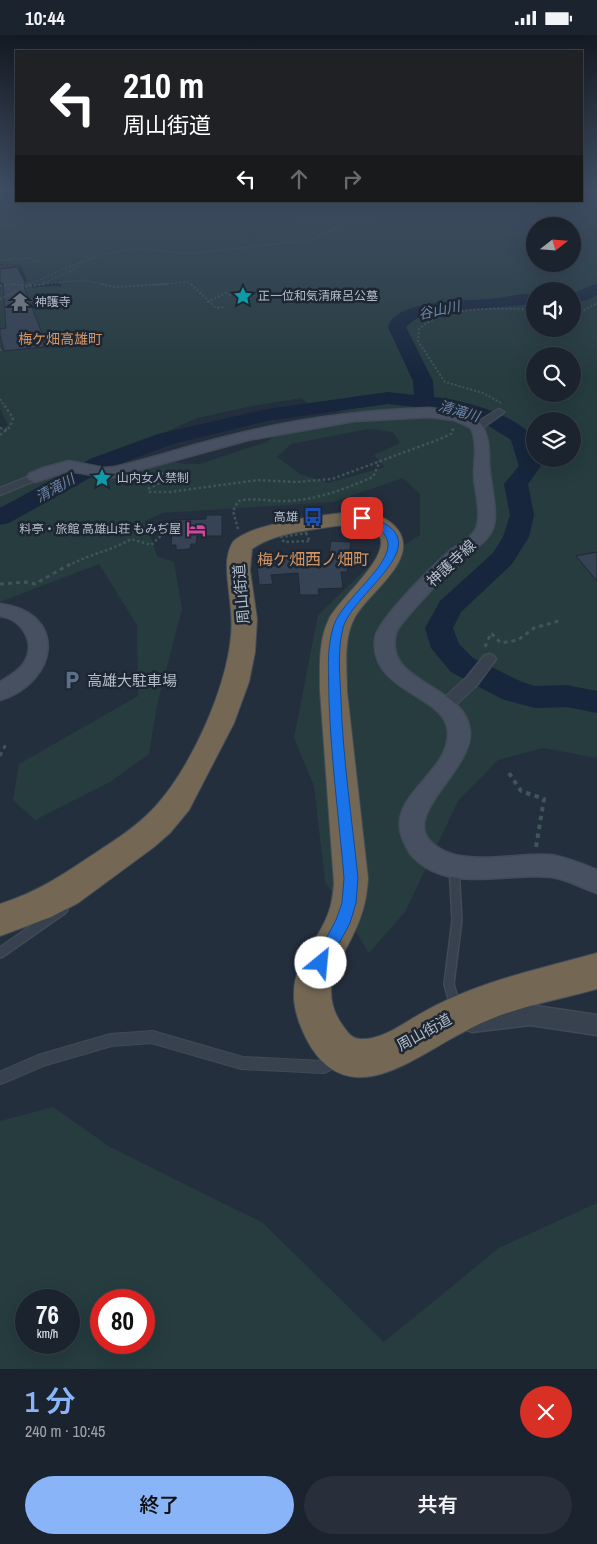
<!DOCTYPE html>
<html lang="ja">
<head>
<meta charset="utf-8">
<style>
	:root { --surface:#1b232e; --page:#282f3a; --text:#f1f3f6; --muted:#a0a4aa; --line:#39404a; --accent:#8ab4f8 }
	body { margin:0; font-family:"Archivo Narrow","Noto Sans JP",sans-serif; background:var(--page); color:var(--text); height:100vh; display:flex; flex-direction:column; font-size:19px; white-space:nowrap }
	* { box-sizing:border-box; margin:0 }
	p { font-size:16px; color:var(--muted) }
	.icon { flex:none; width:28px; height:28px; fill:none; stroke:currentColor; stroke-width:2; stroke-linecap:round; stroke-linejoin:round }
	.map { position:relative; height:1334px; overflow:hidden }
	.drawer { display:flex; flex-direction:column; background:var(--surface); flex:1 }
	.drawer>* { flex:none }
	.banner { position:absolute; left:15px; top:15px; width:568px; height:152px; border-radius:0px; box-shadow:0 5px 20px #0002,0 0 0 1px var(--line); background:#202124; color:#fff; overflow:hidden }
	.needle { width:32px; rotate:73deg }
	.buttons { position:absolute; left:526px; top:182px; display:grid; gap:10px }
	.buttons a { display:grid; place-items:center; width:55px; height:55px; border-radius:50%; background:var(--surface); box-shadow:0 5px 20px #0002,0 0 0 1px var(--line); font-size:25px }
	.speed { position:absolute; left:15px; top:1254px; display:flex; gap:10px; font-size:25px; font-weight:700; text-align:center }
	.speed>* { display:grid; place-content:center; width:65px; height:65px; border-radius:50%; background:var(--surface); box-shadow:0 5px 20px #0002,0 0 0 1px var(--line); line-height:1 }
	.speed small { font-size:12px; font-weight:400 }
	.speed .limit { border:8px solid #d22; background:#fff; color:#111 }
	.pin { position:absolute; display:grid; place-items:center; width:42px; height:42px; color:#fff; margin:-21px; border-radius:10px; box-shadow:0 2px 8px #0006 }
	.me { position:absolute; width:55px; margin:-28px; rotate:28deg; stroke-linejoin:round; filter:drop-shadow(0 0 4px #0008) }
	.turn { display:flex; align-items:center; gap:18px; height:105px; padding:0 25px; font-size:22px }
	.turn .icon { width:65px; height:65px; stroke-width:2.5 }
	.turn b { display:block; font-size:35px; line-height:42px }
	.lanes { display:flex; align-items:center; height:48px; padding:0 25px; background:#0003; justify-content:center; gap:25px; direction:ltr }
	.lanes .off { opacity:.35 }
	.round { display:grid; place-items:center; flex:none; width:52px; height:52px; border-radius:26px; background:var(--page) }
	.summary { display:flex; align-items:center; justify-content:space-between; height:85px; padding:0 25px }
	h1 { font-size:30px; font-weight:600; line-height:38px; color:var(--accent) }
	.cta { display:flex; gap:10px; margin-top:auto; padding:10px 25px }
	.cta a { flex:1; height:58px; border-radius:30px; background:var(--accent); color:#111; font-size:20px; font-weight:600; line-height:58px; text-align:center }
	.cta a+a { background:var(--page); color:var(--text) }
	.status { display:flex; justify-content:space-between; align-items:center; height:35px; padding:0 25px; background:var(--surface); direction:ltr }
	.status svg { height:14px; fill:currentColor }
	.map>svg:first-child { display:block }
</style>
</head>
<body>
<div class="status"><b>10:44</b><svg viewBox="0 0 49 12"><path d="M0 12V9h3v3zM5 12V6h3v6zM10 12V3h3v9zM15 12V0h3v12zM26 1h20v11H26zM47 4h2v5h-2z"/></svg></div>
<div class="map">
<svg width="597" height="1334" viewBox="0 0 597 1334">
	<rect width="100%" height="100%" fill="#242f3e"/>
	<path fill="#263c3f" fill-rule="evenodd" d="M 0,155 L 16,155 L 16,166 L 581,166 L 581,155 L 597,155 L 597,723 L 543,713 L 498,725 L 458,766 L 405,877 L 369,918 L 325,846 L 314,751 L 294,703 L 318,580 L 367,533 L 420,500 L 420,459 L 403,443 L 333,467 L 162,478 L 145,486 L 157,521 L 174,527 L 182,574 L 157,670 L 149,719 L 110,747 L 35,785 L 13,765 L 19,729 L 138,661 L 137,590 L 99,529 L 0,567 L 0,396 L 8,390 L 0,374 L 0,254 L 21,251 L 20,247 L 28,246 L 21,230 L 0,229 ZM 535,191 L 572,191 L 572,229 L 535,229 ZM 535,256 L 572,256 L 572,294 L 535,294 ZM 535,321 L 572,321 L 572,359 L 535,359 ZM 301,363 L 318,375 L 346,377 L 387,375 L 391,377 L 371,385 L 278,398 L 267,407 L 199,429 L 184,429 L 165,425 L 113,439 L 93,430 L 197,383 L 252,371 ZM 535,386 L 572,386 L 572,424 L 535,424 ZM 368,394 L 393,397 L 400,408 L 374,420 L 385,432 L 328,448 L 300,439 L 277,422 L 291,409 Z
		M 53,1072 L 110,1112 L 263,1188 L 384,1307 L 499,1213 L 597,1168 L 597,1334 L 0,1334 L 0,1086 ZM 26,1265 L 69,1265 L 69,1308 L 26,1308 ZM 101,1265 L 144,1265 L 144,1308 L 101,1308 Z"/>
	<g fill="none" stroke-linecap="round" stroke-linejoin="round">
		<path stroke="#17263c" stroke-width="2.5" d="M 20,234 L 25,245
			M 41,250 L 60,250"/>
		<path stroke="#17263c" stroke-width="3" d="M 58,249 L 60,250
			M 32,251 L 57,249"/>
		<path fill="#17263c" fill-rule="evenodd" d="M 597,248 L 597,260 L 590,264 L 572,269 L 572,259 Z
			M 523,259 L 535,259 L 535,269 L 432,278 L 414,285 L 406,292 L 433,346 L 434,362 C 461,365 509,377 529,398 C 535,404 535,415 535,424 L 539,424 L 541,431 L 528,449 L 534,480 L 529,502 L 512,529 L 461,577 L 453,593 L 459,609 L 473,623 L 522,647 L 535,651 L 566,650 L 597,656 L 597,678 L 566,672 L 535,673 L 502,664 L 451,637 L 431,613 L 425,593 L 440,566 L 493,518 L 503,502 L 510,480 L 504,449 L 519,431 L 511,405 L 484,388 L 442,375 L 388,369 L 267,386 L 173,409 L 106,434 L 9,488 L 0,490 L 0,473 L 90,424 L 158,399 L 267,374 L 388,357 L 414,360 L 413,346 L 388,292 C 396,264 466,266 489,264 C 500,263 512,261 523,259 Z"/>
	</g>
	<path fill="#364354" stroke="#1f2835" d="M 17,232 L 26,249 L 23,249 L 43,301 L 42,301 L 44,312 L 4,316 L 0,300 L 0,294 L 6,293 L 3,248 L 0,248 L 0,234 Z
		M 206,480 L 222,480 L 222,501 L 197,501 L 196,509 L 191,509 L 190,514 L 176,515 L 176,510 L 171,510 L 173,485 L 206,484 Z
		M 331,506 L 351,507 L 347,537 L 341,537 L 343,553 L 318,554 L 319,560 L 300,560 L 298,538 L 271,540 L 273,549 L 259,550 L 256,519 L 304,516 L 305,524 L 328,526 Z
		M 597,517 L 597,546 L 576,521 Z"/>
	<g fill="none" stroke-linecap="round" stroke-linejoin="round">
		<g stroke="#414a57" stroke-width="12">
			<path id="lane-far1" d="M 454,832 L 457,885 L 449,949 L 455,971
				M 0,918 L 63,874"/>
		</g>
		<g stroke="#414a57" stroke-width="14">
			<path id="lane" d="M 0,1043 L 42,1025 L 111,1005 L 152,1002 L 242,1028 L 323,1032 L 334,1026"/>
		</g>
		<g stroke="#414a57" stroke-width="3">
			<path id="street" d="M 499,374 L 504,377 L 502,379 L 482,393 L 474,393 L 474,389 Z
				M 35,439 L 39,440 L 40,442 L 39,444 L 0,460 L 0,453 Z
				M 489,619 L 494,621 L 496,624 L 477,650 L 449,676 L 444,678 L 439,676 L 436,672 L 439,668 L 467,642 L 484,621 Z
				M 530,970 L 597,980 L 597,1000 L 530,990 L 472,997 L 465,994 L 460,985 L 463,978 L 470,975 L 474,976 Z"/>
		</g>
		<g stroke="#414a57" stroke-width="3">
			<path id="secondary" d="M 429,373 C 470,378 490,378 489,426 C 489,445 499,476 493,493 C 488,507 474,513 464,522 C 453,532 399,587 396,598 C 382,649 466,649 470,696 C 473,734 403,778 430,806 C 457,835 515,817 550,820 C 566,822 582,829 597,835 L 597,858 C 582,853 567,844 551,842 C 506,837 449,859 413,822 C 409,818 407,813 405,809 C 380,762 451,740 448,696 C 445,659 370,658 375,604 C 377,585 434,530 450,516 C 458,509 471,504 476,494 C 482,479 475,457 474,441 C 474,425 478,408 471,393 L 454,385 L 429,382 L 355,386 L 248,405 L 114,442 L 104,442 L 69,436 L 35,447 L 29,445 L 27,442 L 29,439 L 43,433 L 69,426 L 104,433 L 114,432 C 150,424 185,412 221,403 C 289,385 359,375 429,373 Z
				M 0,569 C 69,578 58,647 0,665 L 0,647 C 8,642 19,636 24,628 C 37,608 22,584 0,581 Z"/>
		</g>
		<g stroke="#434c59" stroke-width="2">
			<path id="highway" d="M 354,477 C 371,478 388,481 398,495 C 420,526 366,559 354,584 C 343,605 347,633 347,656 L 368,843 C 366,884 351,902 334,937 C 328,957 331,975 343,991 C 348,998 352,1004 361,1004 C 382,1005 402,989 420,979 C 475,947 536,935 597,918 L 597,954 C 562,964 525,970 491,984 C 476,990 461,998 447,1006 C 405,1030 350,1069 313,1015 C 303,1000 293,976 294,958 C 294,927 318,906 328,879 C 332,869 333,859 334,849 L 320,656 C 320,633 318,606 329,584 C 338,564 399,516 376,497 C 365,488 350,490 336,491 C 309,495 274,498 252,514 L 250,535 L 257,584 L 255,617 L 249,647 L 234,688 L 189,775 L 170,798 L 154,812 L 78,868 L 51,882 L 0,901 L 0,869 C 40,856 62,840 97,817 C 117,804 137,791 154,773 C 191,733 226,655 231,601 C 234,576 226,551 227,526 C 228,519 229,513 233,507 C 250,488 328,479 354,477 Z"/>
		</g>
		<path stroke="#3f5557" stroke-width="1" stroke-dasharray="2 2" stroke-linecap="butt" d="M 265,166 L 285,172 L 295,182 L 300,183 L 369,182
			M 0,225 L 32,223 L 34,227 L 39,226
			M 0,232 L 13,230
			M 44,248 L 73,235 L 79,228
			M 5,250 L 24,250
			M 29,250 C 65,233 100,216 141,214 C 159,214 176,219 194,218 C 234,215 272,208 312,206 L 315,202 L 345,190 L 363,186 L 373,180 L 375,172 L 371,166
			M 35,250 L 82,245 L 107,250
			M 155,250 L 187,247 L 193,250"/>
		<path stroke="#3f5557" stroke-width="2" stroke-dasharray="2 2" stroke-linecap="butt" d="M 14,249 L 29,251 L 46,249
			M 101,249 L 115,252 L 167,249
			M 191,249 L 216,273 L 224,272
			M 0,251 L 14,249
			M 0,264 L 31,249
			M 207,267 L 226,258 L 231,261
			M 572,279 L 583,276 L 597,268
			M 0,314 L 2,317
			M 0,364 L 6,373
			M 501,368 L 483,358 L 445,347 L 418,306 L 419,294 C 448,268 498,275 535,274"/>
		<path stroke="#3f5557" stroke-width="2.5" stroke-dasharray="2.5 2.5" stroke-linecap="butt" d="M 0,393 L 7,395
			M 0,400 L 10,392 L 13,383 L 5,371
			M 162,438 L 172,442 L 148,454 L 150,457 L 170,457 L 258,445 L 296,447 L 332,444 L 440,404 L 451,399 L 453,395 L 451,393
			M 238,494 L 233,476 L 238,466 C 255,462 271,467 288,466 C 320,464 344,454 373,442 L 380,426
			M 306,498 L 310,506 L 284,507 L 281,502 Z
			M 68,531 C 89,519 111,516 131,504 L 151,510 L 164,498"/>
		<path stroke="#3f5557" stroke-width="3" stroke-dasharray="4 4" stroke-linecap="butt" d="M 0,549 L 26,547 L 35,549 L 70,529
			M 485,612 L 491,598 L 501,608 L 518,605 L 534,593 L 562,585
			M 0,721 L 6,709"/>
		<path stroke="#3f5557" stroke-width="4" stroke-dasharray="4.5 4.5" stroke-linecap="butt" d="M 509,738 L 521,756 L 544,764 L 536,812"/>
		<use href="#lane-far1" stroke="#38414e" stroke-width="9"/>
		<use href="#lane" stroke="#38414e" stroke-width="12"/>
		<use href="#street" fill="#38414e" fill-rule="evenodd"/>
		<use href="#secondary" fill="#465061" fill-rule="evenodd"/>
		<use href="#highway" fill="#746855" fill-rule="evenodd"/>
	</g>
	<linearGradient id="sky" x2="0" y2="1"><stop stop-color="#141a22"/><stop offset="0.45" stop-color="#3f4d63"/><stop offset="1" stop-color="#3f4d63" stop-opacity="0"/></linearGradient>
	<rect width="597" height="342" fill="url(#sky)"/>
	<path fill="#1a73e8" stroke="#114b97" d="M 362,480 C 450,503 353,555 343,593 C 337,617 340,641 341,665 C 343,725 352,784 358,843 L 356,868 L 350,888 L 326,933 L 321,935 L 315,933 L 313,928 L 336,885 L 342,868 L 344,843 C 339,784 331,724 329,665 C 329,641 326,616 333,593 C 343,555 434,507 358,485 L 358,481 Z"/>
	<defs>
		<g id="sight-bare" transform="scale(1.5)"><path d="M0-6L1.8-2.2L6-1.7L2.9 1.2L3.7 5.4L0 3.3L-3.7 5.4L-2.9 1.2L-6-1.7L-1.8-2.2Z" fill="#0f9aa8" stroke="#1d2633" stroke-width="2.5" paint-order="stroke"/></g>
		<g id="temple-bare" transform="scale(1.5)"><path d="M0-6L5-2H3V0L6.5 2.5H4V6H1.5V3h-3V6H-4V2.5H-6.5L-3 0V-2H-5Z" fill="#6b7280" stroke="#1d2633" stroke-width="2.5" paint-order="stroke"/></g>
		<g id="bus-bare" transform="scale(1.5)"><path d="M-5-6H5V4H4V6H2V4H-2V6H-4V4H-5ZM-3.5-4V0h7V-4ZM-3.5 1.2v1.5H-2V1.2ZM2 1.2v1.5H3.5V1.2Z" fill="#1a4fb4" stroke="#1d2633" stroke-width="2.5" paint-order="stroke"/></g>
		<g id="hotel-bare" transform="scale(1.5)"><path d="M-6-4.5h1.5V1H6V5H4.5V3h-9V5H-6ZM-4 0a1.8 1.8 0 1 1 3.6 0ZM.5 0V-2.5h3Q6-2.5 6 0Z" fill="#d1479c" stroke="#1d2633" stroke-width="2.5" paint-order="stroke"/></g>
		<g id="parking-bare" transform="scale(1.5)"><path d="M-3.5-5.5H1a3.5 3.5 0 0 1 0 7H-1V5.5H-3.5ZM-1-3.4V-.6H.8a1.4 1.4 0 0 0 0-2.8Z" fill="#5c6f8a" stroke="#1d2633" stroke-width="2.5" paint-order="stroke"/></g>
	</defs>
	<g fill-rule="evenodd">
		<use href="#sight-bare" x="243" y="261"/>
		<use href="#temple-bare" x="20" y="267"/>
		<use href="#sight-bare" x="102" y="443"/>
		<use href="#bus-bare" x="313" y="482"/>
		<use href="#hotel-bare" x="196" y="494"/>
		<use href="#parking-bare" x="72" y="645"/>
	</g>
	<g text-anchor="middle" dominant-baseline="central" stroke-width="5" stroke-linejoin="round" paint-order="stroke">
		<g font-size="12" fill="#b4bcc9" stroke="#1d2633" text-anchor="start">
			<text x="258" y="261">正一位和気清麻呂公墓</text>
			<text x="35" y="267">神護寺</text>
			<text x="117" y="443">山内女人禁制</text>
			<text x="298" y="482" text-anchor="end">高雄</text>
			<text x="181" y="494" text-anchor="end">料亭・旅館 高雄山荘 もみぢ屋</text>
		</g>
		<g font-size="14" font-style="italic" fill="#6d86a8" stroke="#1d2633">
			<text transform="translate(439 275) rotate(-12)">谷山川</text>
			<text transform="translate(459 376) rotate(16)">清滝川</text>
			<text transform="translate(55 453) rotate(-29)">清滝川</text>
		</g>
		<g font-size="14" fill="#d59563" stroke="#1d2633">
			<text x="60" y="304">梅ケ畑高雄町</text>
		</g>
		<g font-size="15" fill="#b4bcc9" stroke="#1d2633">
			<text transform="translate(451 528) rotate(-43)">神護寺線</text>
			<text transform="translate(241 559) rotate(-95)">周山街道</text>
			<text transform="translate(424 997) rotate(-29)">周山街道</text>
		</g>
		<g font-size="15" fill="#b4bcc9" stroke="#1d2633" text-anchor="start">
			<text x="87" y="645">高雄大駐車場</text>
		</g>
		<g font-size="16" fill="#d59563" stroke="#1d2633">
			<text x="313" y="524">梅ケ畑西ノ畑町</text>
		</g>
	</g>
</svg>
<div class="buttons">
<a><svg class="needle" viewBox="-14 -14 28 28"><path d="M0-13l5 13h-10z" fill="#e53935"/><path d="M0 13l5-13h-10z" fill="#a0a4aa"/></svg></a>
<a><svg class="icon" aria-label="sound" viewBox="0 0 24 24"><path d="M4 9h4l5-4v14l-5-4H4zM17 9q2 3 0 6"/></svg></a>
<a><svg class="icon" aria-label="search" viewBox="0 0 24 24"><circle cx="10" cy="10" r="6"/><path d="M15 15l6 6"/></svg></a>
<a><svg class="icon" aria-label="layers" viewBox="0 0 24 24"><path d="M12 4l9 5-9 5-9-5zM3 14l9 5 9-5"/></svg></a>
</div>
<div class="speed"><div>76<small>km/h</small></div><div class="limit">80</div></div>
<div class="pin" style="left:362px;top:483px;background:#d93025"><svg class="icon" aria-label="arrive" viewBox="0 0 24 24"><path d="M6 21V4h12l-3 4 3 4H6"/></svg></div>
<svg class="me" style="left:321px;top:928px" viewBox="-20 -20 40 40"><circle r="19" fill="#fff"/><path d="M0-13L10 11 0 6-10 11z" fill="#1a73e8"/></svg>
<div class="banner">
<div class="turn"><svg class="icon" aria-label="left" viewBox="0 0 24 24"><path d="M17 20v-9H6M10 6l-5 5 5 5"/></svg><div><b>210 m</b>周山街道</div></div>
<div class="lanes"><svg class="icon" aria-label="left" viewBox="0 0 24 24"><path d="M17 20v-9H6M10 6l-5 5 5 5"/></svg><svg class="icon off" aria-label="ahead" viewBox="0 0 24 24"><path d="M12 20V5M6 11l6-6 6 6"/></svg><svg class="icon off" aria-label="right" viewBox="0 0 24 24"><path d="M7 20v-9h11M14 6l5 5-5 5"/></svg></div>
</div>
</div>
<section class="drawer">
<div class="summary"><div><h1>1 分</h1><p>240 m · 10:45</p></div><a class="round" style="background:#d93025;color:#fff"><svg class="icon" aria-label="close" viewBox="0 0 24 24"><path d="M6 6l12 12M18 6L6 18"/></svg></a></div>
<div class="cta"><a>終了</a><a>共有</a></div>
</section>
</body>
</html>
